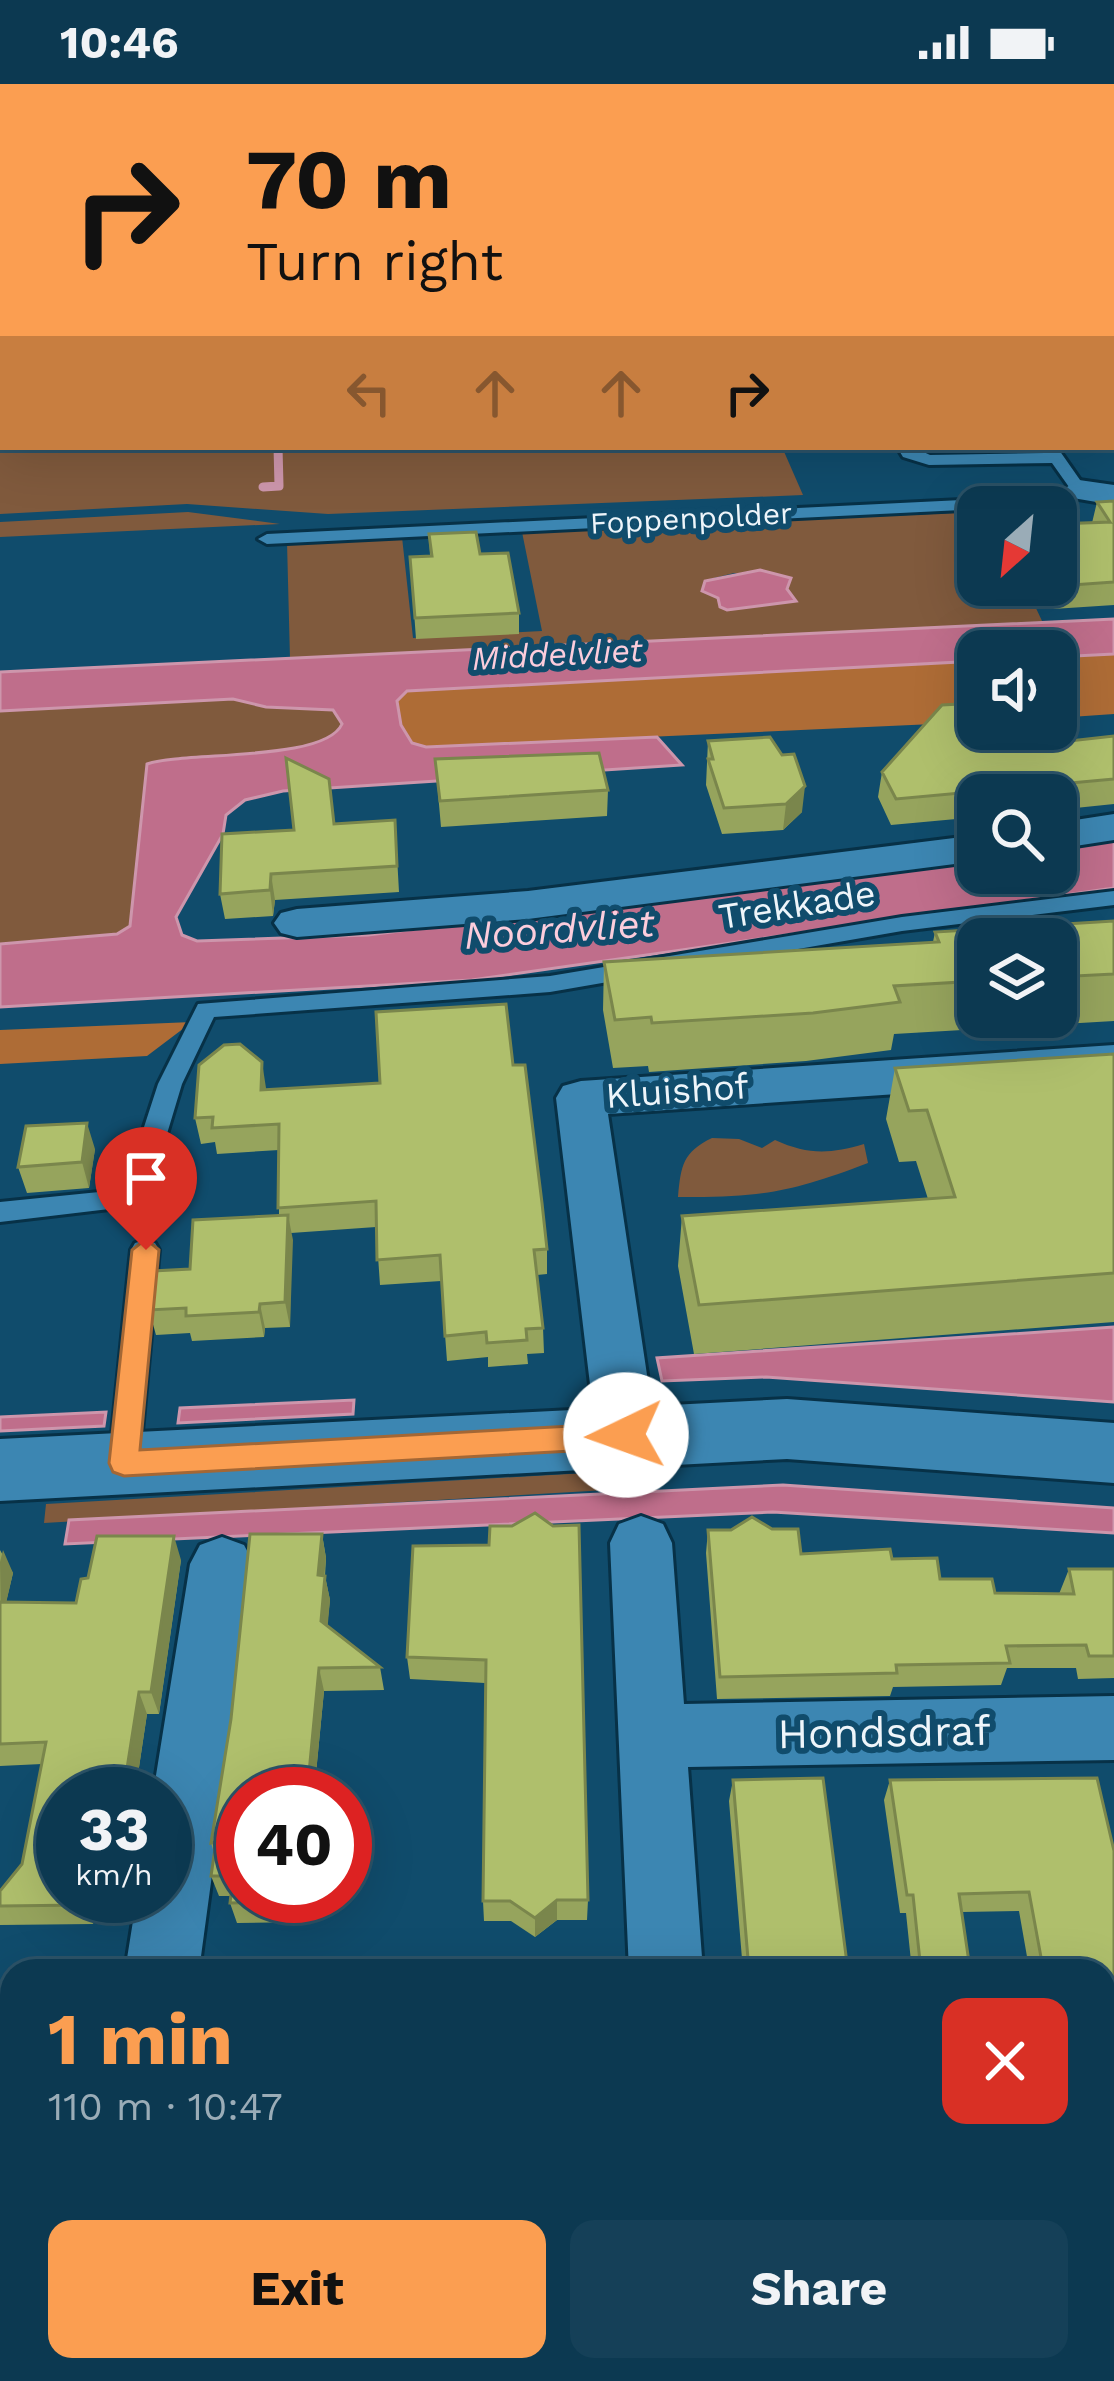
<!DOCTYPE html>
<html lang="en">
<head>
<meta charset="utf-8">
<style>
	:root { --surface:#0c3951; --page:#154058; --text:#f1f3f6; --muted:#9aacb7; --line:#2c5368; --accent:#fb9e51 }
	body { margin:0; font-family:"Work Sans",sans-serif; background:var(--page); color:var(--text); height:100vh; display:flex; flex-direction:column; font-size:45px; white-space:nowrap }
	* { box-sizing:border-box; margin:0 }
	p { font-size:39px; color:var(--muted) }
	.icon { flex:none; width:66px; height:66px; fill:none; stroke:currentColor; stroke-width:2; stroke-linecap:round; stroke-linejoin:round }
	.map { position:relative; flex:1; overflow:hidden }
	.details { position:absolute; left:0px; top:1875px; width:1116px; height:423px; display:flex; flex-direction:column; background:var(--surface); border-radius:36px 36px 0 0; box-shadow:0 12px 48px #0002,0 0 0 3px var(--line) }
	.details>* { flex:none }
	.top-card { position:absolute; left:0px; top:0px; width:1116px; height:366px; box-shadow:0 12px 48px #0002,0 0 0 3px var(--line); background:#fb9e51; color:#111; overflow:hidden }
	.needle { width:78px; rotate:207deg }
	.fabs { position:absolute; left:957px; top:402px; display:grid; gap:24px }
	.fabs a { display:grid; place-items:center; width:120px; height:120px; border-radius:24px; background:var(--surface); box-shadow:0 12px 48px #0002,0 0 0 3px var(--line); font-size:60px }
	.speed { position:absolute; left:36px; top:1683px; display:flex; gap:24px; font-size:60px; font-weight:700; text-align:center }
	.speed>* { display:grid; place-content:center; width:156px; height:156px; border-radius:50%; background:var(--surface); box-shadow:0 12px 48px #0002,0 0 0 3px var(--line); line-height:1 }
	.speed small { font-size:30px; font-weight:400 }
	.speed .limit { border:18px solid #d22; background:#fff; color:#111 }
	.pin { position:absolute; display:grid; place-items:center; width:102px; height:102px; color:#fff; margin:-123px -51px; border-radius:50% 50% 50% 0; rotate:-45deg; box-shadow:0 0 12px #0007 }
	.pin .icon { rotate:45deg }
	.me { position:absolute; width:132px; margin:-66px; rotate:267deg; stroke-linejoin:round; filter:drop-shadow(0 0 9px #0008) }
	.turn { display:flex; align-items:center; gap:42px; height:252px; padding:0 48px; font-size:54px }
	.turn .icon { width:156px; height:156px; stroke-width:2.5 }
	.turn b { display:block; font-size:84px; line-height:102px }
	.lanes { display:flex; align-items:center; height:114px; padding:0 48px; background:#0003; justify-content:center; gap:60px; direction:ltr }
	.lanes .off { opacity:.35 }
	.round { display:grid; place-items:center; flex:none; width:126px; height:126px; border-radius:24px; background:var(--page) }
	.summary { display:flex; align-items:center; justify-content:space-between; height:204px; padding:0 48px }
	h1 { font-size:72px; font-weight:700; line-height:90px; color:var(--accent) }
	.cta { display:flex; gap:24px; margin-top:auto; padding:24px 48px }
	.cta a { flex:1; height:138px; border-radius:24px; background:var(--accent); color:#111; font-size:48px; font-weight:700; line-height:138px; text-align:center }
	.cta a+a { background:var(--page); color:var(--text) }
	.status { display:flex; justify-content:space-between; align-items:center; height:84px; padding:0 60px; background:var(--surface); direction:ltr }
	.status svg { height:33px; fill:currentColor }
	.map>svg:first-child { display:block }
</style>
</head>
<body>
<div class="status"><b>10:46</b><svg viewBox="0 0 49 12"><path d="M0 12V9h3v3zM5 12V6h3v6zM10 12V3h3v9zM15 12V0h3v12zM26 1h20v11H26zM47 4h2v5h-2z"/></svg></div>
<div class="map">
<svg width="1114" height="2297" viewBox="0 0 1114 2297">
	<rect width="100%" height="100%" fill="#104c6c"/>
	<path fill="#805a3d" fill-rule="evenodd" d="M 0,0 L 475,0 L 3,3 L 3,363 L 782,363 L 803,411 L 328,430 L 187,420 L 0,430 Z
		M 188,428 L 280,440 L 0,453 L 0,438 Z
		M 978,428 L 978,501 L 1025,501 L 1043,539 L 290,575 L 287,458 L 402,453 L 413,554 L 542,547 L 522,448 ZM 734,489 L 791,495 L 787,505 L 796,516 L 727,526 L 710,495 Z
		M 233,615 L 266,623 L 333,626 L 342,640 C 325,678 186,668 147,680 L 130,843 L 117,850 L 0,860 L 0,627 Z
		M 712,1054 L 739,1055 L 762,1064 L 775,1056 C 808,1071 830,1070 864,1060 L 868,1079 C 792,1108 760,1114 678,1113 C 681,1081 683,1068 712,1054 Z
		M 621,1387 L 624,1405 L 44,1439 L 46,1420 Z"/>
	<path fill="#ae6c36" d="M 1114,570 L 1114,630 L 1056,634 L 1056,573 Z
		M 978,577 L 978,638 L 426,663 L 412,659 L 401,641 L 397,617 L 407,607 Z
		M 192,938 L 147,972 L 0,980 L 0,946 Z"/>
	<path fill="#bf6e8b" stroke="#cd96ac" stroke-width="3" d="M 760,486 L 791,494 L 787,505 L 796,517 L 727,526 L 720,523 L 718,514 L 702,507 L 705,497 Z
		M 1114,535 L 1114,570 L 1056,573 L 1056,567 L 978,567 L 978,577 L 407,607 L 397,617 L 401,641 L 412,659 L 426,663 L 657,653 L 682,681 L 283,707 L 245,716 L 226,731 L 223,750 L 176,833 L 182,851 L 197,857 L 368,851 L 978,774 L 978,789 L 1056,789 L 1056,762 L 1114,752 L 1114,804 L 472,896 L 0,923 L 0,860 L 117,850 L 130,842 L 147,680 C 186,667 325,678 342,640 L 333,626 L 266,623 L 233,615 L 0,627 L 0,588 Z
		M 1114,1243 L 1114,1318 L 766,1293 L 662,1297 L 657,1274 Z
		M 354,1316 L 353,1330 L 178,1339 L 180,1324 Z
		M 106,1328 L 104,1342 L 0,1347 L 0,1333 Z
		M 783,1401 L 1114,1424 L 1114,1449 L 773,1428 L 65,1460 L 69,1436 Z"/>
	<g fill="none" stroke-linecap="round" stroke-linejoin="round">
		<path stroke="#cd96ac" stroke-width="6" d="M 458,3 L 519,0"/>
		<path stroke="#cd96ac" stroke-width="9" d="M 263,403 L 279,402 L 278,363"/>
		<g stroke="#073147" stroke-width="6">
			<path id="service" d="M 1113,95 L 1114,95 L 1114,103 L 1113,103 Z
				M 897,363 L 913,363 L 930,371 L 1045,369 L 1041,363 L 1057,363 L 1087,406 L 1023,423 L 267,460 L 258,455 L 267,450 L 1023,413 L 1069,403 L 1052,379 L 929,381 L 903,373 Z
				M 1114,807 L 1114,821 L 902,847 L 550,908 L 214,933 L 182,1000 L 157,1083 L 126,1123 L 0,1138 L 0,1118 L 109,1107 L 132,1080 L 158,1000 L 198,920 L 550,892 L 902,833 Z
				M 145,1156 L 155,1159 L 159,1166 L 139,1379 L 135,1388 L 124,1392 L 113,1388 L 109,1379 L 131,1166 L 135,1159 Z"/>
		</g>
		<g stroke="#073147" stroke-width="6">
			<path id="minor" d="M 807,0 L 837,0 L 839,3 L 809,3 Z
				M 1113,48 L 1114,48 L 1114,62 L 1113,62 Z
				M 1113,123 L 1114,124 L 1114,140 L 1113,140 Z
				M 1079,396 L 1114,401 L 1114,421 L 1067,413 L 1062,406 Z
				M 1114,730 L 1114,756 L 1056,765 L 1056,739 Z
				M 978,751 L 978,777 L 528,835 L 297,853 L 281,849 L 274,839 L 281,829 L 297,825 L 528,807 Z
				M 1114,961 L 1114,995 L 608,1030 L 656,1351 L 647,1368 L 626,1375 L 605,1368 L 596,1351 L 556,1014 L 563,1002 L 581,997 Z
				M 641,1432 L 663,1440 L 672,1459 L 684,1620 L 1114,1612 L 1114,1676 L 688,1683 L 703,1887 L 629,1887 L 610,1459 L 619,1440 Z
				M 222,1453 L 244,1461 L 254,1480 L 199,1887 L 125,1887 L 137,1812 L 165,1812 L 165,1710 L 153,1710 L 190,1480 L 200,1461 Z
				M 12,1905 L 12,1981 L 0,1982 L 0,1906 Z
				M 1104,2081 L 1114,2081 L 1114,2161 L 1104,2161 Z
				M 637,2286 L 723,2286 L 723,2297 L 637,2297 Z"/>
		</g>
		<g stroke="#073147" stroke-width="6">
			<path id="tertiary" d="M 787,1315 L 1114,1339 L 1114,1399 L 787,1375 L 0,1417 L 0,1355 Z"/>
		</g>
		<use href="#service" fill="#3c86b2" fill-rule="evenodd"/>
		<use href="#minor" fill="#3c86b2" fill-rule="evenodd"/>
		<use href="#tertiary" fill="#3c86b2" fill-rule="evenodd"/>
	</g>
	<path fill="#96a45d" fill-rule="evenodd" d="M 1114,417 L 1114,521 L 1053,525 L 1041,501 L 1056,501 L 1056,440 L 1092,439 L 1097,418 Z
		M 429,450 L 480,470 L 519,529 L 519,550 L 416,555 L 410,473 L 430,472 Z
		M 1114,652 L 1114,720 L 1056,726 L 1056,711 L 978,711 L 978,733 L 891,741 L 878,713 L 882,688 L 1052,659 Z
		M 708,657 L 802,728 L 783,746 L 722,750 L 706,701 Z
		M 435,675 L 608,706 L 607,732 L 441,743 Z
		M 395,736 L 399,808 L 275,816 L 273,832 L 225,835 L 220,810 L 294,746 L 334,740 Z
		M 1114,837 L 1114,937 L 894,950 L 891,966 L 806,977 L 649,988 L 648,982 L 613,984 L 603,926 L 604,878 L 933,858 L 935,848 ZM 978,855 L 1056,855 L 1056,933 L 978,933 Z
		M 1114,970 L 1114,1238 L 694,1270 L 678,1182 L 682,1132 L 928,1115 L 916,1077 L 899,1078 L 886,1035 L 895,984 Z
		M 513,981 L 547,1165 L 547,1190 L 537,1191 L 543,1244 L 544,1269 L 527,1270 L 528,1280 L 488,1283 L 488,1273 L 447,1277 L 441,1197 L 380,1201 L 376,1143 L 291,1149 L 290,1243 L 265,1244 L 264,1253 L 192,1257 L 190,1249 L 156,1251 L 149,1226 L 190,1185 L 279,1131 L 279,1066 L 217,1070 L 215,1058 L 201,1060 L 195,1034 L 266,1006 L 380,999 Z
		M 95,1065 L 89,1104 L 27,1109 L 18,1083 Z
		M 708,1446 L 801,1470 L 892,1475 L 940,1495 L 995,1509 L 1059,1510 L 1069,1485 L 1114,1485 L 1114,1594 L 1078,1595 L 1076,1584 L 1007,1584 L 1001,1601 L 893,1603 L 890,1612 L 717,1615 L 706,1469 Z
		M 322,1450 L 326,1474 L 325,1492 L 330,1516 L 327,1542 L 380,1583 L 384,1606 L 324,1607 L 314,1710 L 243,1710 L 243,1812 L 304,1812 L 301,1838 L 237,1839 L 230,1819 L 231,1812 L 219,1812 L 211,1792 L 214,1769 L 211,1759 Z
		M 489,1461 L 588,1816 L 587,1836 L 557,1836 L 535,1853 L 511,1837 L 484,1837 L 483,1817 L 485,1599 L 410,1595 L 407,1573 Z
		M 0,1466 L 13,1489 L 6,1518 L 76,1519 L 181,1476 L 159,1630 L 147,1630 L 135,1710 L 63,1710 L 63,1812 L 119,1812 L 119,1814 L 98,1813 L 93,1840 L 0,1841 L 0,1807 L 22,1780 L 42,1680 L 0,1682 Z
		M 733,1696 L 848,1887 L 743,1887 L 729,1717 Z
		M 890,1696 L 1114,1767 L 1114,2061 L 1104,2061 L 1104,1887 L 912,1887 L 906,1829 L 900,1829 L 884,1716 ZM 1019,1827 L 1029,1884 L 970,1885 L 962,1828 Z
		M 0,2038 L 12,2038 L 12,2208 L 0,2208 Z"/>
	<path fill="#7a864c" d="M 805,702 L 802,728 L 783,746 L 786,720 Z
		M 271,790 L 275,816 L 273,832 L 270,806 Z
		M 262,978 L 266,1004 L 265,1031 L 261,1006 Z
		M 87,1039 L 95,1065 L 89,1104 L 82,1078 Z
		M 288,1131 L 293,1156 L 290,1243 L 285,1218 Z
		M 260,1220 L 265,1244 L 264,1253 L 259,1228 Z
		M 322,1450 L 326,1474 L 322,1515 L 318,1491 Z
		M 174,1452 L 181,1476 L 159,1630 L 151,1608 Z
		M 3,1466 L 13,1489 L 1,1541 L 0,1478 Z
		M 325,1492 L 330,1516 L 326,1561 L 321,1537 Z
		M 319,1584 L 324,1607 L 314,1710 L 307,1710 Z
		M 139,1608 L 147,1630 L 135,1710 L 123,1710 Z
		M 85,1812 L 98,1813 L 93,1840 L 83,1821 Z
		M 296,1812 L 304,1812 L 301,1838 L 296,1818 Z
		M 557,1816 L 557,1836 L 535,1853 L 535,1834 Z"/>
	<path fill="#afbf6c" stroke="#7a864c" stroke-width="3" fill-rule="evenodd" d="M 1114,417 L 1114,498 L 1058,502 L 1056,498 L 1056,440 L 1110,438 L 1097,418 Z
		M 476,448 L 480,470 L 508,469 L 519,529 L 415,534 L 410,473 L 432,472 L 429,450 Z
		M 978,619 L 978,645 L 1044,645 L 1052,659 L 1114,652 L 1114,695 L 896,715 L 882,688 L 942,621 Z
		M 770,653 L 782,671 L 794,670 L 805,702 L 786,720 L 724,724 L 708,675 L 713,675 L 708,657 Z
		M 599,669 L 608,706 L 440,717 L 435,675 Z
		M 286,674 L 329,695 L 334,740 L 395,736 L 397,782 L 271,790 L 270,806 L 220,810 L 222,750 L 294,746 Z
		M 1114,837 L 1114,890 L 1056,893 L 1056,855 L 978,855 L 978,897 L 894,902 L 900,918 L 813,929 L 652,939 L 651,933 L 615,936 L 604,878 L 939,858 L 935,848 Z
		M 506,920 L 513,981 L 525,981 L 542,1119 L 547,1165 L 534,1166 L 543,1244 L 526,1245 L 527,1256 L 487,1259 L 486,1248 L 445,1252 L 440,1171 L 377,1176 L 376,1117 L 278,1124 L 279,1040 L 212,1044 L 213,1033 L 195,1034 L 199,981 L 224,961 L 240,960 L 262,978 L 261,1006 L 380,999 L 376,928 Z
		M 1114,970 L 1114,1189 L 699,1221 L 682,1132 L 955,1113 L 927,1026 L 909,1027 L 895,984 Z
		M 87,1039 L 82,1078 L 18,1083 L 26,1042 Z
		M 288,1131 L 285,1218 L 260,1220 L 259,1228 L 186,1232 L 186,1224 L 149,1226 L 153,1187 L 190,1185 L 193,1136 Z
		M 535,1429 L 553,1442 L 579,1441 L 588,1816 L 557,1816 L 535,1834 L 510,1817 L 483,1817 L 486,1576 L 407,1573 L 413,1462 L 489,1461 L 490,1442 L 512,1442 Z
		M 752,1433 L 772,1445 L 798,1445 L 801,1470 L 890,1465 L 892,1475 L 937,1474 L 940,1495 L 992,1495 L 995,1509 L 1074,1510 L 1069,1485 L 1114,1485 L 1114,1572 L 1089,1572 L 1086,1561 L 1006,1562 L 1010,1579 L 896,1581 L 897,1589 L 720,1593 L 708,1446 L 731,1446 Z
		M 250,1450 L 322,1450 L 318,1491 L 325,1492 L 321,1537 L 380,1583 L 319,1584 L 307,1710 L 243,1710 L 243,1812 L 296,1812 L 296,1818 L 230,1819 L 233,1792 L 211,1792 L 216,1758 L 211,1759 L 231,1635 Z
		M 97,1452 L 174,1452 L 151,1608 L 139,1608 L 123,1710 L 63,1710 L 63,1812 L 85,1812 L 83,1821 L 0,1822 L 0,1807 L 22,1780 L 46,1658 L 0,1660 L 0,1518 L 76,1519 L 81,1495 L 88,1494 Z
		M 823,1694 L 848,1887 L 749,1887 L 733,1696 Z
		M 1097,1694 L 1114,1767 L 1114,2047 L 1104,2047 L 1104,1887 L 921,1887 L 913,1811 L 907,1811 L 890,1696 ZM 1029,1808 L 1043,1884 L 970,1885 L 959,1810 Z
		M 0,2038 L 12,2038 L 12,2196 L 0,2196 Z
		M 1104,2220 L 1114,2220 L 1114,2297 L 708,2297 L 708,2290 L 731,2289 L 731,2286 L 1104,2286 Z"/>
	<path fill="#fb9e51" stroke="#a36735" stroke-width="3" d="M 146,1155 L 159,1166 L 140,1366 L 626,1339 L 636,1342 L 641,1351 L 636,1360 L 626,1364 L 124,1392 L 113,1388 L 109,1379 L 132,1166 Z"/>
	<g text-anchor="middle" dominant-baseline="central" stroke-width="12" stroke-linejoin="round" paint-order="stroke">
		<g font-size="30" fill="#eef5fa" stroke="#104c6c">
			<text transform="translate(691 434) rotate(-3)">Foppenpolder</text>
		</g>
		<g font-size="33" font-style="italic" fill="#fccddc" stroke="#104c6c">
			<text transform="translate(557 570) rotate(-3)">Middelvliet</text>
		</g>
		<g font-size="36" fill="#eef5fa" stroke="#104c6c">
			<text transform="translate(797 821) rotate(-9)">Trekkade</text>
			<text transform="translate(677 1007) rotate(-4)">Kluishof</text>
		</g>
		<g font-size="39" font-style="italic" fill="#fccddc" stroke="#104c6c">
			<text transform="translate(559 845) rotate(-4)">Noordvliet</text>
		</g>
		<g font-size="42" fill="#eef5fa" stroke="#104c6c">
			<text transform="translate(884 1648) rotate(-1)">Hondsdraf</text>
		</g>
	</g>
</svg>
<div class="fabs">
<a><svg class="needle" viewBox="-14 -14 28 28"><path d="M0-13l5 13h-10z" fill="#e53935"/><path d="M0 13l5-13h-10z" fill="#9aacb7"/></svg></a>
<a><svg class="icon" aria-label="sound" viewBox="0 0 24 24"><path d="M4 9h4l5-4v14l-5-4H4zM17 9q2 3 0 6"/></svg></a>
<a><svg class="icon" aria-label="search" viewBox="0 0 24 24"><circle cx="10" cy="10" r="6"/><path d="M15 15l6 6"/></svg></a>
<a><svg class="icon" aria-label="layers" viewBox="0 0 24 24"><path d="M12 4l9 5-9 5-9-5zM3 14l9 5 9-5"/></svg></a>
</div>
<div class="speed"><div>33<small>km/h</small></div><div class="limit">40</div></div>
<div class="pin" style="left:146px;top:1166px;background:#d93025"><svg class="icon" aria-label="arrive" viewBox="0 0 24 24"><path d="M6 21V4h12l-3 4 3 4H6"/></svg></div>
<svg class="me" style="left:626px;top:1351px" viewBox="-20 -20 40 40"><circle r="19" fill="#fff"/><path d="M0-13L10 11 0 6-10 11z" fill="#fb9e51"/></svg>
<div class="top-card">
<div class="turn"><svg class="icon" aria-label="right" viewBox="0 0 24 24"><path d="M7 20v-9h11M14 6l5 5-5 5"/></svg><div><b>70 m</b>Turn right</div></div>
<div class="lanes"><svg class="icon off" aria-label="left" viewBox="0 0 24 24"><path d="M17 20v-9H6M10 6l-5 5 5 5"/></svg><svg class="icon off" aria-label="ahead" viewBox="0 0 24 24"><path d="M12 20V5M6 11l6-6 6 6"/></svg><svg class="icon off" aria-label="ahead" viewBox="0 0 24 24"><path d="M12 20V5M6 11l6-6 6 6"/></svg><svg class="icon" aria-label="right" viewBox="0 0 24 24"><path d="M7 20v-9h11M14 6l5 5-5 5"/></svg></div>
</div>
<section class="details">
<div class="summary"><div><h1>1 min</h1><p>110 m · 10:47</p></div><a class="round" style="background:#d93025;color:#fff"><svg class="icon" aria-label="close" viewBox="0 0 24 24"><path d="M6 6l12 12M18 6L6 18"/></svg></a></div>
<div class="cta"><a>Exit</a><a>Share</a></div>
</section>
</div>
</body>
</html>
